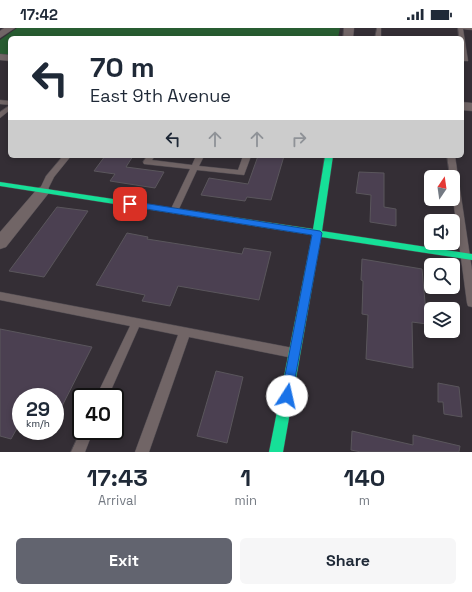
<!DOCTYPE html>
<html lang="en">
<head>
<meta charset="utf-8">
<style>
	:root { --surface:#fff; --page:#f6f6f7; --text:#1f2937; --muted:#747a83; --accent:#62646f }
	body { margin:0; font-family:"Space Grotesk",sans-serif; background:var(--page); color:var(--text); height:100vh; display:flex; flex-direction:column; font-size:15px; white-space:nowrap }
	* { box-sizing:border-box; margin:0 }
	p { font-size:13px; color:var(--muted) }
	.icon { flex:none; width:22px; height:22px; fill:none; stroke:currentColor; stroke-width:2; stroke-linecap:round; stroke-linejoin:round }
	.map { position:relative; height:424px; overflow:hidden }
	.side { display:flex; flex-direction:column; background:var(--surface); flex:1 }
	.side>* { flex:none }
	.hud { position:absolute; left:8px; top:8px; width:456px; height:122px; border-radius:6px; box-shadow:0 2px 6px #0003; background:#fff; color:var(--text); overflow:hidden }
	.needle { width:26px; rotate:13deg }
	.tools { position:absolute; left:424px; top:142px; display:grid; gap:8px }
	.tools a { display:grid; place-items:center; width:36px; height:36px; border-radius:6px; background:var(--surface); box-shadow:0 2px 6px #0003; font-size:20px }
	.speed { position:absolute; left:12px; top:360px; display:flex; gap:8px; font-size:20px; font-weight:700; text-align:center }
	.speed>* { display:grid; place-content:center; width:52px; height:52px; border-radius:50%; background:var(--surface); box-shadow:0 2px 6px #0003; line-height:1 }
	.speed small { font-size:10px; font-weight:400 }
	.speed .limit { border:2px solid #111; border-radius:6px; background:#fff; color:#111 }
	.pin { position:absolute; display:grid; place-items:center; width:34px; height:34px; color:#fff; margin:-17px; border-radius:8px; box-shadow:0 2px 6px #0006 }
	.me { position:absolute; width:44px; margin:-22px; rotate:10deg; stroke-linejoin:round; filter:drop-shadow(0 0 3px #0008) }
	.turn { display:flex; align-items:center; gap:14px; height:84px; padding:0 16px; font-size:18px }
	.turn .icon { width:52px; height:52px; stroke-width:2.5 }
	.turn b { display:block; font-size:28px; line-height:34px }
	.lanes { display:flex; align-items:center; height:38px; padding:0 16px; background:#0003; justify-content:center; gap:20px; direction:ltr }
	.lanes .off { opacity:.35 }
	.eta { display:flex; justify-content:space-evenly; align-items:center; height:68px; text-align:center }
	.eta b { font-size:24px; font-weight:600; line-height:28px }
	.button { display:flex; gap:8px; margin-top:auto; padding:8px 16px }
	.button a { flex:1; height:46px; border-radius:6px; background:var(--accent); color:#fff; font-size:16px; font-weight:600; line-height:46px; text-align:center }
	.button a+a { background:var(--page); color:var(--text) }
	.status { display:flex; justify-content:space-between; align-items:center; height:28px; padding:0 20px; background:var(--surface); direction:ltr }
	.status svg { height:11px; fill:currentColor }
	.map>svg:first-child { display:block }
</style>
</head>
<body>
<div class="status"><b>17:42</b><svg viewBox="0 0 49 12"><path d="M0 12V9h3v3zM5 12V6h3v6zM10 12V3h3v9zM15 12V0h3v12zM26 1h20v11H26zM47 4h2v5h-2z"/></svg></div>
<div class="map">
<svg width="472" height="424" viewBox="0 0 472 424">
	<rect width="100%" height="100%" fill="#342e35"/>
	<path fill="#285c31" d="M 17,0 L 340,0 L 338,10 L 10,10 L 10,28 L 0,27 L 0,12 Z"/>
	<path fill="#4b4051" stroke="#5a565c" d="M 105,128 L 133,128 L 126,139 L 164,144 L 155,160 L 110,153 L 115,146 L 94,143 Z
		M 258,128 L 284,128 L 271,172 L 247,169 L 245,173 L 201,167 L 209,150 L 248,156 Z
		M 359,144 L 384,145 L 384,179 L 396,181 L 396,198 L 370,194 L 371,167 L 356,165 Z
		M 57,179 L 88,183 L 44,249 L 9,243 Z
		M 127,205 L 148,209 L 147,211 L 242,226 L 244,220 L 271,224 L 259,272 L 178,258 L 170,278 L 142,273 L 145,267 L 96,257 Z
		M 362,231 L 422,241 L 427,296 L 412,294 L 413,340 L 366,331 L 368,287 L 362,286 L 363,253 L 361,252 Z
		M 0,301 L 92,319 L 55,392 L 55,369 L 21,369 L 21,393 L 11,411 L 0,408 Z
		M 216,343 L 243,349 L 227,415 L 197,408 Z
		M 438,355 L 459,359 L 462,389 L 444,386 L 443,374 L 438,374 Z
		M 352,403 L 413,417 L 413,407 L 460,418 L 459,424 L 361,424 L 351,422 Z"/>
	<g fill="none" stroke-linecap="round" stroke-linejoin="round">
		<g stroke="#4f4a50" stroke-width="1">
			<path id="lane" d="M 377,0 L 381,0 L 381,10 L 375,10 Z
				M 458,0 L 472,0 L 472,2 L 463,1 L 468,33 L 462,33 L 462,10 L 459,10 Z
				M 0,72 L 10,73 L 10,77 L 0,76 Z
				M 10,77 L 10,82 L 0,90 L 0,84 Z
				M 63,128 L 71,128 L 54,149 L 46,165 L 40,165 L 39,163 L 46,148 Z
				M 147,128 L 155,128 L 152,132 L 192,137 L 196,128 L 204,128 L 199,138 L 238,142 L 243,128 L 251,128 L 244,147 L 197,142 L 178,183 L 174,186 L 170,183 L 190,141 L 144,136 L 143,134 Z
				M 447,128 L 455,128 L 472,242 L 472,279 L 468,278 L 467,275 L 453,171 L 453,149 L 450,149 Z
				M 0,264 L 293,320 L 297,322 L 299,325 L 297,328 L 293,330 L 189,309 L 149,424 L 135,424 L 178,307 L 139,299 L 108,369 L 96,369 L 130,298 L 0,272 Z
				M 81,402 L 93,403 L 85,424 L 71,424 Z"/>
		</g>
		<g stroke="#4f4a50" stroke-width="1">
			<path id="street" d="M 4,0 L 15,0 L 0,10 L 0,3 Z
				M 344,0 L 354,0 L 353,10 L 343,10 Z
				M 0,26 L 10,27 L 10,33 L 0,32 Z
				M 462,74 L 472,75 L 472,83 L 462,82 Z
				M 43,158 L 48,160 L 51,163 L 48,166 L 6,219 L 0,221 L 0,204 L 38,160 Z"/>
		</g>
		<g stroke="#4f4a50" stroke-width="1">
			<path id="fast" d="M 325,128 L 333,128 L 322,203 L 472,226 L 472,232 L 321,209 L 283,424 L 269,424 L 312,207 L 0,158 L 0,154 L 313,201 Z"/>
		</g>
		<use href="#lane" fill="#716566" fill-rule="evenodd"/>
		<use href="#street" fill="#716566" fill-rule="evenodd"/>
		<use href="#fast" fill="#16e098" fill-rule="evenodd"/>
	</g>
	<path fill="#1a73e8" stroke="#114b97" d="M 130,173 L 320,203 L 322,205 L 291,372 L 287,373 L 283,372 L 281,368 L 312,207 L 127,178 L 127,174 Z"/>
</svg>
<div class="tools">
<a><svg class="needle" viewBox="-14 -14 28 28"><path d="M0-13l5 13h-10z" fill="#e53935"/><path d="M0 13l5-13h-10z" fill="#747a83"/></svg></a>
<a><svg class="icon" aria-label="sound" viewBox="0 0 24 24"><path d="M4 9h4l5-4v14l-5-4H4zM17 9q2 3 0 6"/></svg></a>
<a><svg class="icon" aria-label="search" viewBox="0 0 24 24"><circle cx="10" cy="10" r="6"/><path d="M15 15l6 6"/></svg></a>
<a><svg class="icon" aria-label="layers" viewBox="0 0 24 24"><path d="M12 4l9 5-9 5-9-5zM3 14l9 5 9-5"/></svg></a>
</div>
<div class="speed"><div>29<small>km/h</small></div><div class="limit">40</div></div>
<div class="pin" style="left:130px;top:176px;background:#d93025"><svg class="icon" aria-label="arrive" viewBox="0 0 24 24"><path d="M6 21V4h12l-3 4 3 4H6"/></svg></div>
<svg class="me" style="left:287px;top:368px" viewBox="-20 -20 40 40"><circle r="19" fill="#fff"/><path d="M0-13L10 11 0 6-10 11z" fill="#1a73e8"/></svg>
<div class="hud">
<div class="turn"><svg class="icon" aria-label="left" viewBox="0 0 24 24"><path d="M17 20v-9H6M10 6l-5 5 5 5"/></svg><div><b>70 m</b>East 9th Avenue</div></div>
<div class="lanes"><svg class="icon" aria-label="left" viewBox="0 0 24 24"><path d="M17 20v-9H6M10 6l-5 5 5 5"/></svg><svg class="icon off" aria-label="ahead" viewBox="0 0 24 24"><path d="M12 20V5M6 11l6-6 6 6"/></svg><svg class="icon off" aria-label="ahead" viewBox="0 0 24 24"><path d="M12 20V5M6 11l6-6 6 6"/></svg><svg class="icon off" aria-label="right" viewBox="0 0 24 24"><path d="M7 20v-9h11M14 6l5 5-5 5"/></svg></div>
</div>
</div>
<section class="side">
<div class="eta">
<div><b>17:43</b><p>Arrival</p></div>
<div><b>1</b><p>min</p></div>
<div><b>140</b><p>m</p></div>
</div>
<div class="button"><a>Exit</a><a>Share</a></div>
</section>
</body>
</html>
